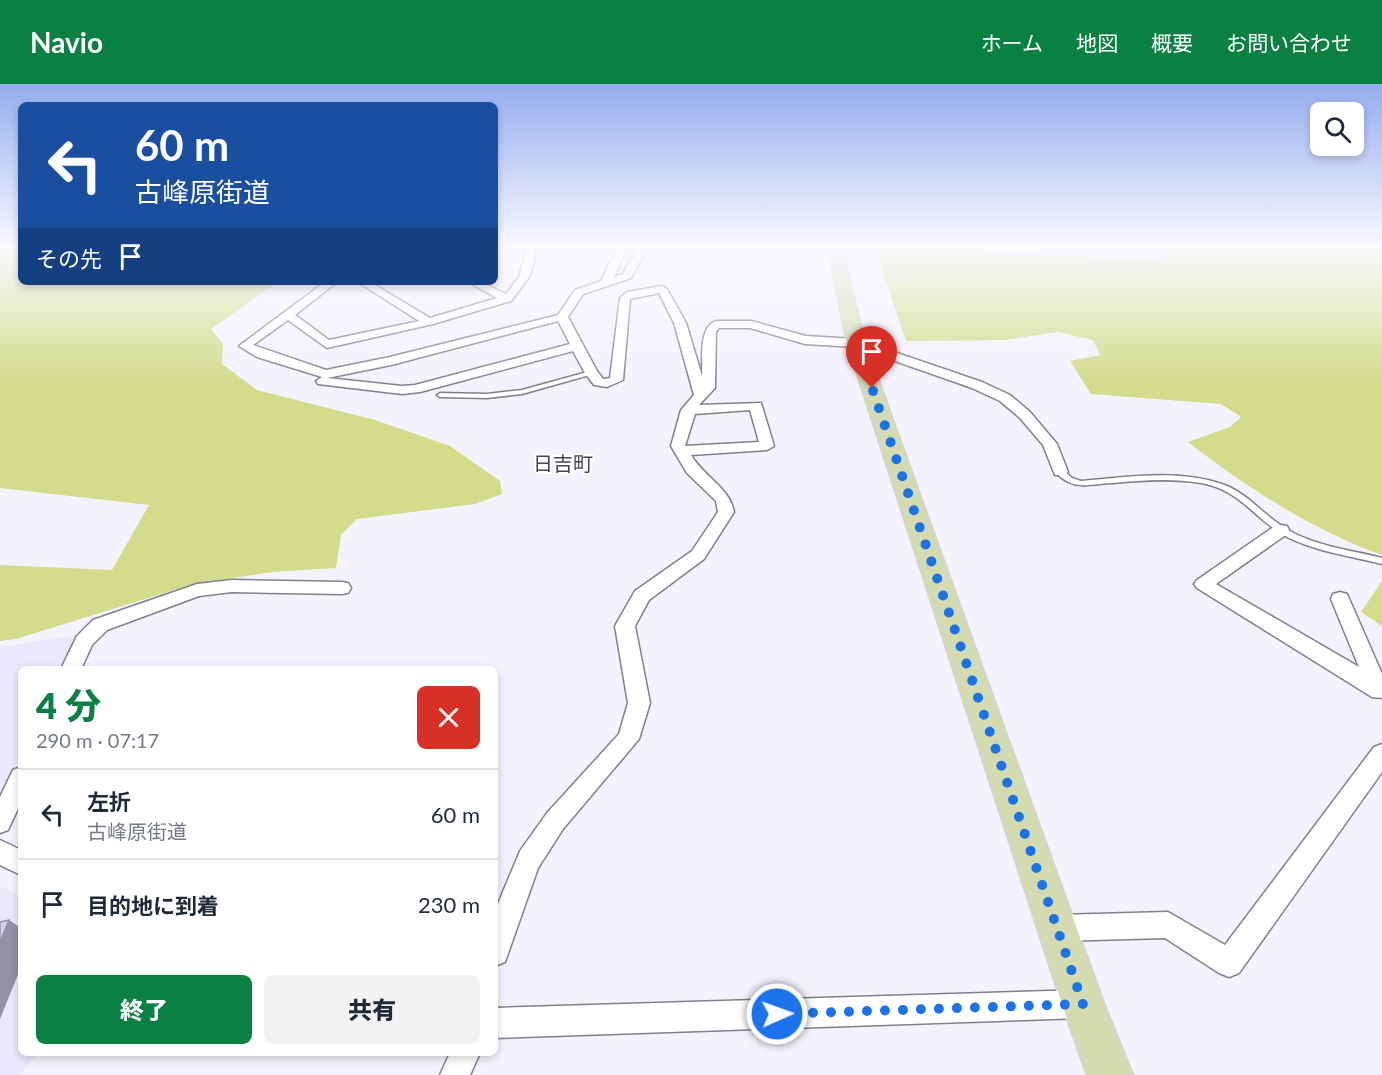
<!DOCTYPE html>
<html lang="ja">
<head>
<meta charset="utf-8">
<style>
	:root { --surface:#fff; --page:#f2f2f3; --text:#1f2937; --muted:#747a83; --line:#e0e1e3; --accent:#0b8043 }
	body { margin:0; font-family:Lato,"Noto Sans JP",sans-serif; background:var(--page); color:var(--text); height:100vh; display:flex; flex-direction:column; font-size:22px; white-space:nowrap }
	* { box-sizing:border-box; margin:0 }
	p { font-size:20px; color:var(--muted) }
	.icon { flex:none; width:33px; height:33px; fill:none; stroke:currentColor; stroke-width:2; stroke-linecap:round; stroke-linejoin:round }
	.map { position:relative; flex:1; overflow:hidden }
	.side { position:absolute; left:18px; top:582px; width:480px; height:390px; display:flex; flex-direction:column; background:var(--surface); border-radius:9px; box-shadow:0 3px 9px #0003 }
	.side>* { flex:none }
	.top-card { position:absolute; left:18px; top:18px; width:480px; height:183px; border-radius:9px; box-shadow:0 3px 9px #0003; background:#1a4fa0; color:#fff; overflow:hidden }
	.tools { position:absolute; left:1310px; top:18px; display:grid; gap:12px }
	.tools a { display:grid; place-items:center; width:54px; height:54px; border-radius:9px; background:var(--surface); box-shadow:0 3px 9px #0003; font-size:30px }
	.pin { position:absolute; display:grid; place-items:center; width:51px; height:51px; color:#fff; margin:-62px -26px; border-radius:50% 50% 50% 0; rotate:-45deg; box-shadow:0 0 6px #0007 }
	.pin .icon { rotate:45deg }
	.me { position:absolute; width:66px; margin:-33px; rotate:88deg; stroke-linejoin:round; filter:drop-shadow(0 0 4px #0008) }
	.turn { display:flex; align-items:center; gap:21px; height:126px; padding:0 18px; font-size:27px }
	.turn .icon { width:78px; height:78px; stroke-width:2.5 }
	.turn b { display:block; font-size:42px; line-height:51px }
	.then { display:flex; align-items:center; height:57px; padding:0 18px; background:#0003; gap:12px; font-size:22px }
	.round { display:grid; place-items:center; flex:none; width:63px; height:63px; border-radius:9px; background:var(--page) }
	.summary { display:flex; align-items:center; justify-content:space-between; height:102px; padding:0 18px }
	h1 { font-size:36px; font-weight:800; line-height:45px; color:var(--accent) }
	.primary-button { display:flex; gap:12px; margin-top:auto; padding:12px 18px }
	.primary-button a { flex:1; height:69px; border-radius:9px; background:var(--accent); color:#fff; font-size:24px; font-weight:800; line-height:69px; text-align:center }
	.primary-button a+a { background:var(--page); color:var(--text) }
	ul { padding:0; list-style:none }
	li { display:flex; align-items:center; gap:18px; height:90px; padding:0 18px; border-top:2px solid var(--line) }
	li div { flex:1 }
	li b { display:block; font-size:22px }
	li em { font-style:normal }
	header { display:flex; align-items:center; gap:36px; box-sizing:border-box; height:84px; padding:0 30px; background:var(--accent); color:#fff }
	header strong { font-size:28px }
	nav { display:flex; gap:33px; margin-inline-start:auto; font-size:21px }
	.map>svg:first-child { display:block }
</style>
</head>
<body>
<header>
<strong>Navio</strong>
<nav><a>ホーム</a><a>地図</a><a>概要</a><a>お問い合わせ</a></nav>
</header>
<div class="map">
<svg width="1382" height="991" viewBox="0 0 1382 991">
	<rect width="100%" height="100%" fill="#f4f2fe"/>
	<path fill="#ece7fd" d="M 80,551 L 63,585 L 21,585 L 21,670 L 0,712 L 0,563 Z
		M 0,802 L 21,813 L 21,969 L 37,969 L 21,991 L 0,991 Z"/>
	<path fill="#d2dc8a" d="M 0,164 L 21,164 L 21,198 L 277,198 L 211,245 L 223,260 L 222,280 L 257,306 L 375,336 L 450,362 L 500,397 L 502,410 L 475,420 L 357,435 L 341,451 L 336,484 L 272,488 L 190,501 L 16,555 L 0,557 L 0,481 L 112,486 L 149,421 L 0,404 Z
		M 883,164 L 961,164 L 1137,176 L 1164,173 L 1160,164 L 1382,164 L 1382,471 C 1314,447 1244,402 1188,358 L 1230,343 L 1241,333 L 1221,320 L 1091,310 L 1070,277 L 1100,271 L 1093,256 L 1058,248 L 1005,256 L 906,257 L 878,174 Z
		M 1382,497 L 1382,542 L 1361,528 Z"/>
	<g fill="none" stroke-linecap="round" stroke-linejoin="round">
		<g stroke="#827e90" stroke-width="3">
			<path id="lane" d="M 591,287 L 593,288 L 593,290 L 522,310 L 487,314 L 440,313 L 437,311 L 440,309 L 487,310 L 522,306 Z
				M 1057,386 L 1063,386 L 1072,394 L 1081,397 C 1127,393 1177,385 1222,400 C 1248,409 1263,431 1286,445 C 1315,462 1350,466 1382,474 L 1382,480 C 1351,472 1318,468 1289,454 C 1255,437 1242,406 1201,399 C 1172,394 1142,396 1113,399 C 1103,399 1092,402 1081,401 C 1071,401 1064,396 1057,390 Z"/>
		</g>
		<g stroke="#827e90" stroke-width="3">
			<path id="street" d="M 522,164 L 535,164 L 534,179 L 529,193 L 511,217 L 433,240 L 327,264 L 288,236 L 253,261 L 326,286 L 390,273 L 558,231 L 575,206 L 601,197 L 617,164 L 627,164 L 614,193 L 623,190 L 637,164 L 647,164 L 631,194 L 583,210 L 568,233 L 597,287 L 603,295 L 610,294 L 620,214 L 627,208 L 662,202 L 667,205 L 686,239 L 702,292 C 703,276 698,243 716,237 L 751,237 L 806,252 L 856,255 L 982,298 L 1010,311 L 1030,328 L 1057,360 L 1068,388 L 1065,391 L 1055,391 L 1043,361 L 1020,334 L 1000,317 L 972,304 L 855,263 L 805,260 L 750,244 L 719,244 L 716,248 L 715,304 L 699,321 L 761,319 L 774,362 L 767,366 L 691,371 C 703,392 730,404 734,428 L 704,475 L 649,516 L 635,542 L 650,619 L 639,655 L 563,745 L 538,784 L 505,878 L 495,882 L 495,827 L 520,767 L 547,729 L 619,650 L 628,619 L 615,542 L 635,507 L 692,467 L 718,428 L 716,417 L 687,389 L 671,362 L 681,326 L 694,311 L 674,239 L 659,209 L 630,215 L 623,296 L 607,303 L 594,301 L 585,289 L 573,267 L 420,308 L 402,310 L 318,300 L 316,297 L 322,293 L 257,273 L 239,262 L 325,198 L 337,198 L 295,231 L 329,256 L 419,237 L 358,198 L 370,198 L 430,234 L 497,214 L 468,198 L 481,198 L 506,210 L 519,193 L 526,167 ZM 558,237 L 570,260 L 415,301 L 402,302 L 327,294 L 391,281 ZM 750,326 L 759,358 L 685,362 L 695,330 Z
				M 1281,441 L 1287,442 L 1289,446 L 1287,450 L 1216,500 L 1359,583 L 1331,515 L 1333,510 L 1340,508 L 1347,510 L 1382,590 L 1382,614 L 1372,613 L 1197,504 L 1194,500 L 1197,496 L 1275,442 Z
				M 232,496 L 342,498 L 348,499 L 351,504 L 348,509 L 342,510 L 232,508 L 199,512 L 107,546 L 92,561 L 81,585 L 61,585 L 77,552 L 93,536 L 197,500 Z
				M 1382,660 L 1382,688 L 1239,889 L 1229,893 L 1219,889 L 1165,854 L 1057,857 L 1048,853 L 1044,844 L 1048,835 L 1057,831 L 1168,828 L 1225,861 L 1374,663 Z
				M 21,683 L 21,718 L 8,746 L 0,749 L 0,713 L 13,686 Z
				M 0,756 L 21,766 L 21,791 L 0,781 Z
				M 1083,906 L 1093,910 L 1097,920 L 1093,930 L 1083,934 L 495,954 L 495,924 Z
				M 450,969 L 480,969 L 470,991 L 440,991 Z"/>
		</g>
		<g stroke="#d3d2d4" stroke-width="3">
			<path id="primary" d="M 828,164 L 842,164 L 865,259 L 1104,920 L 1133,991 L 1087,991 L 1062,920 L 847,259 Z"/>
		</g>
		<use href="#lane" fill="#fff" fill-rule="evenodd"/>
		<use href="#street" fill="#fff" fill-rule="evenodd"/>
		<use href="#primary" fill="#d5dbb1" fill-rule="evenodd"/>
	</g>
	<path fill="#9590a9" d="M 9,836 L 21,844 L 21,883 L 0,935 L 0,858 Z"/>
	<path fill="#d5cef1" stroke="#9590a9" stroke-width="1.5" d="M 9,836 L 0,858 L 0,838 Z"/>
	<linearGradient id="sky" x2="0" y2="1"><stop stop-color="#95adef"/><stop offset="0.54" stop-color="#faf9ff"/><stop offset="1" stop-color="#faf9ff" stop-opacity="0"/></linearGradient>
	<rect width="1382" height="302" fill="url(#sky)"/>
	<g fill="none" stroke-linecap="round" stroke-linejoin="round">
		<path stroke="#1a73e8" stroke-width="10" stroke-dasharray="0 18" d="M 777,930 L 1083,920 L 872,304"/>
	</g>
	<g text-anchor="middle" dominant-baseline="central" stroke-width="4.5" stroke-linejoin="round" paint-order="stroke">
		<g font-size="20" fill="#474354" stroke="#fff">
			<text x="563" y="379">日吉町</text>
		</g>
	</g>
</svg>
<div class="tools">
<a><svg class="icon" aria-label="search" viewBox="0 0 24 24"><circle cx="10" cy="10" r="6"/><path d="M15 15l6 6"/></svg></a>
</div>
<div class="pin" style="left:872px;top:304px;background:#d93025"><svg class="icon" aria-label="arrive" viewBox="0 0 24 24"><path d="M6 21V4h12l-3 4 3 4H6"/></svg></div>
<svg class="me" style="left:777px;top:930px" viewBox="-20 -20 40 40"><circle r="17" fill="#1a73e8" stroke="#fff" stroke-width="3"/><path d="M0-11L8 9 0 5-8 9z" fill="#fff"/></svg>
<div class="top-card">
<div class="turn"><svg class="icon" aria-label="left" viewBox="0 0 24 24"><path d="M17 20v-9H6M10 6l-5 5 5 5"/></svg><div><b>60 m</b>古峰原街道</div></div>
<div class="then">その先<svg class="icon" aria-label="arrive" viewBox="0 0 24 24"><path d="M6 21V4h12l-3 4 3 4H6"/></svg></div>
</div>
<section class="side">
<div class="summary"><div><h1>4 分</h1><p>290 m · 07:17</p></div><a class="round" style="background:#d93025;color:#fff"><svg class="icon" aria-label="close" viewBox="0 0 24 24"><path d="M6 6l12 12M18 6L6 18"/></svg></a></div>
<ul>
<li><svg class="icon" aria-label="left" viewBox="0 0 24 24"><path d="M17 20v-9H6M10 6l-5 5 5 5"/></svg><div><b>左折</b><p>古峰原街道</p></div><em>60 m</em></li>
<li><svg class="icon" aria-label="arrive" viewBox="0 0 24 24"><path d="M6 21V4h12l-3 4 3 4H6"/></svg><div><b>目的地に到着</b></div><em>230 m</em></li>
</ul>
<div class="primary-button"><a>終了</a><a>共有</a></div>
</section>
</div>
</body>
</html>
